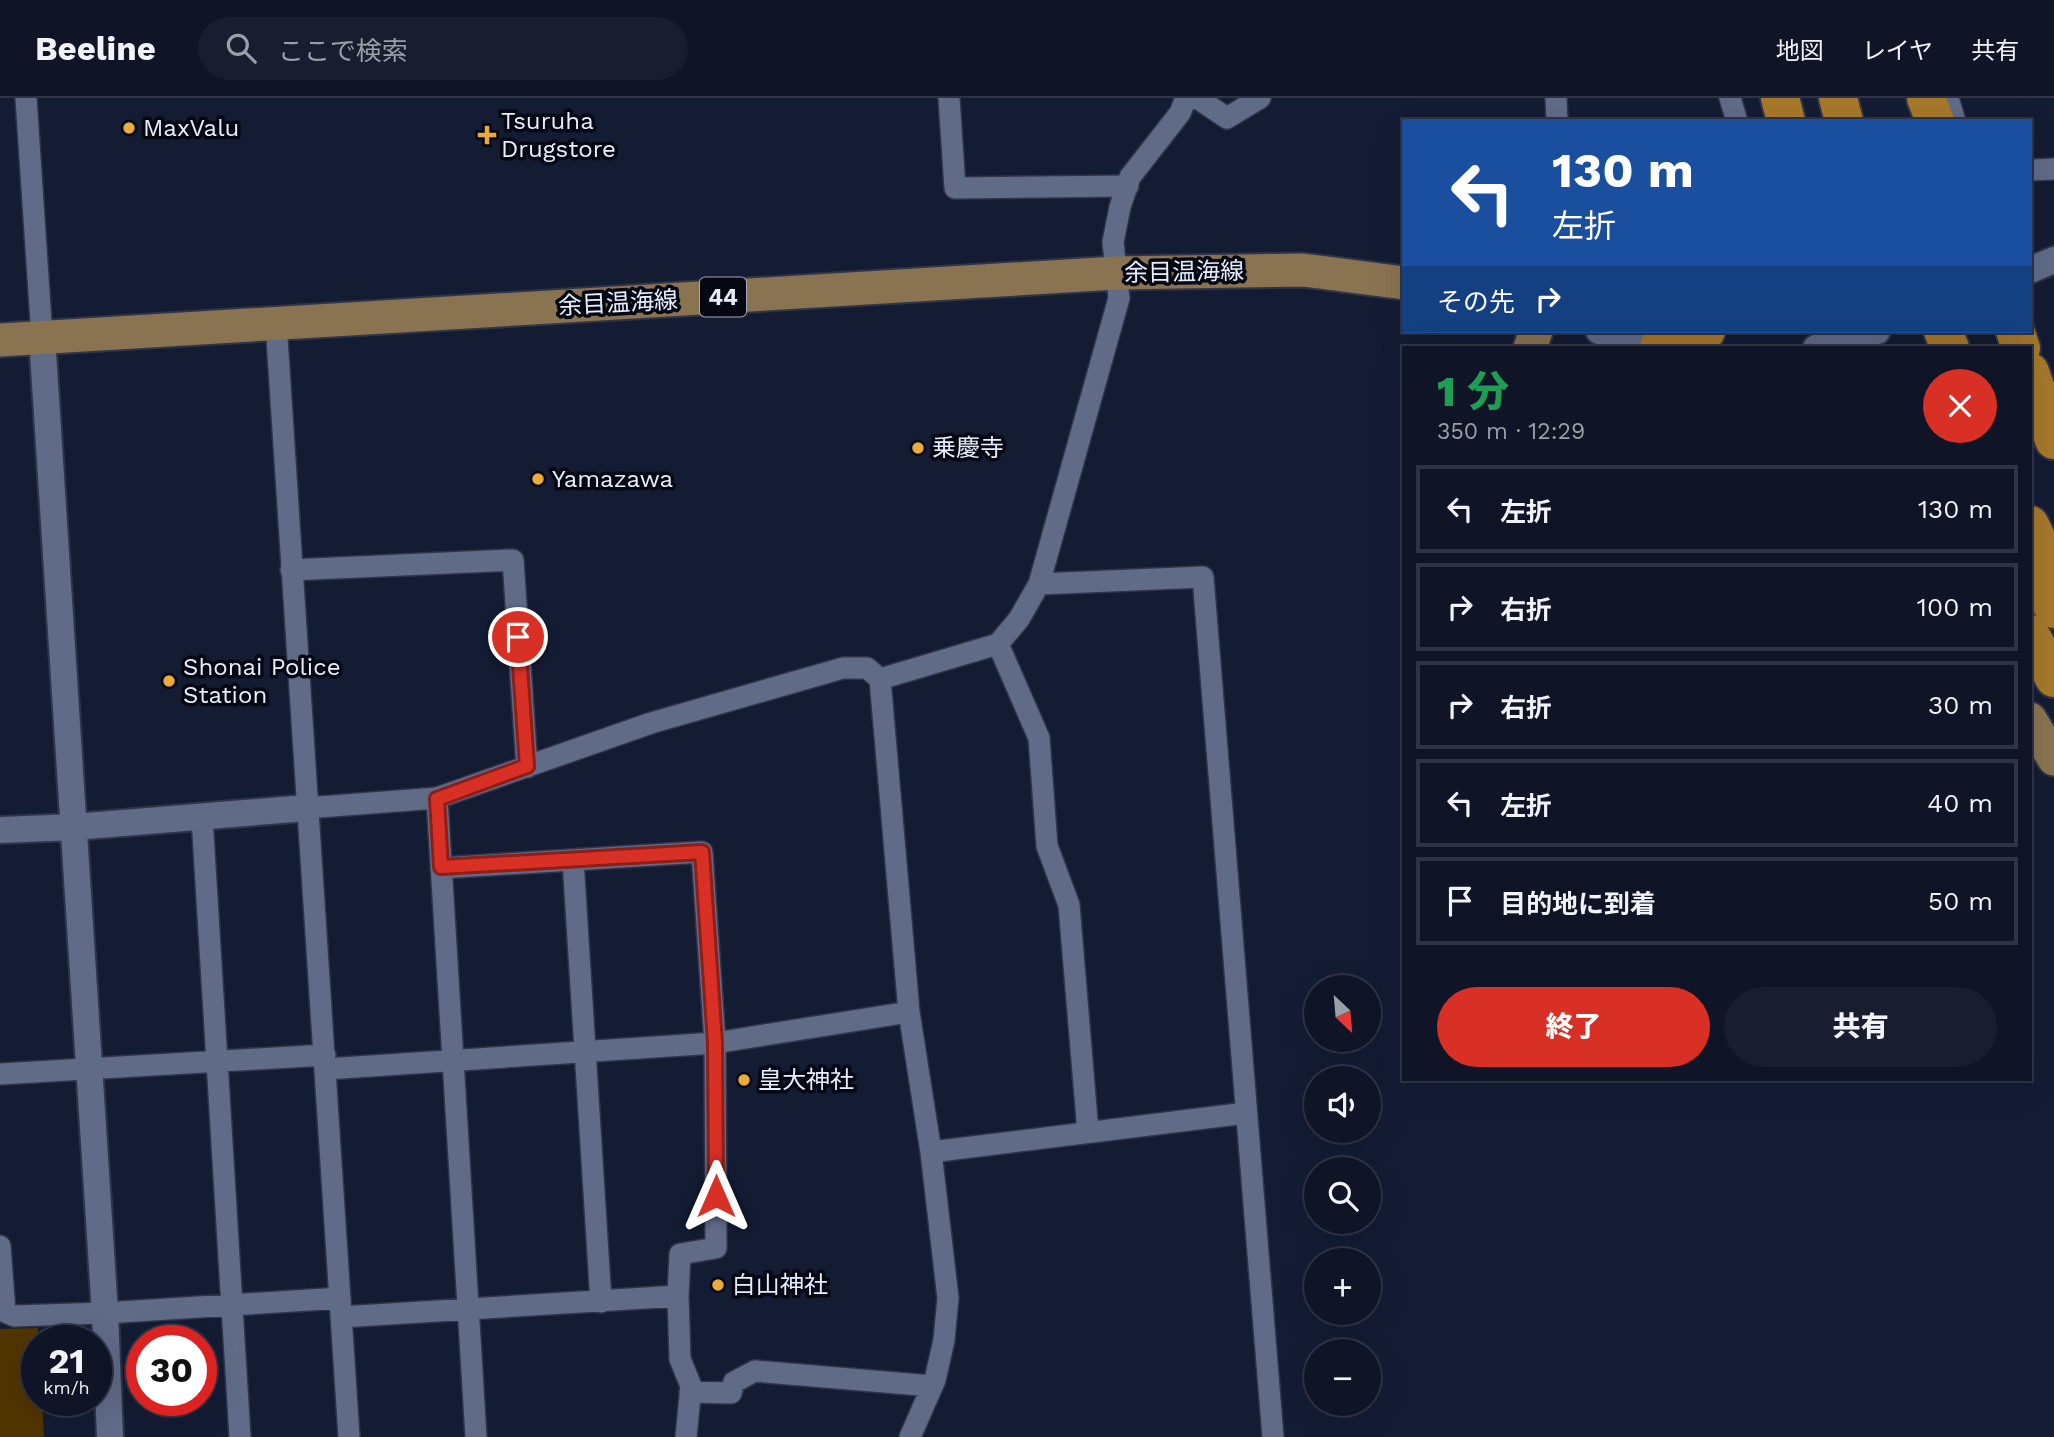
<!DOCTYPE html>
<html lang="ja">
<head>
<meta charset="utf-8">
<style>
	:root { --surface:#0f1527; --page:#181e2f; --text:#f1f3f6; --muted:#9b9fa7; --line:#2f3444; --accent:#d93025 }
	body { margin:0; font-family:"Work Sans","Noto Sans JP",sans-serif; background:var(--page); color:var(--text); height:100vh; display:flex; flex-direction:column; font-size:26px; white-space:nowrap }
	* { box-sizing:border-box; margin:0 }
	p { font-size:23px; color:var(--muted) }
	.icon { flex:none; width:38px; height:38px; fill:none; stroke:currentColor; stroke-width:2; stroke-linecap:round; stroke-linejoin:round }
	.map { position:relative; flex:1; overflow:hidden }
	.sheet { position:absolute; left:1402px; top:248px; width:630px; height:735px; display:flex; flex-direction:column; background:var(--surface); border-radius:0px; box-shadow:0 7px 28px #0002,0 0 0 2px var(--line) }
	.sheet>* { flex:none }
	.hud { position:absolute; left:1402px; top:21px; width:630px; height:214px; border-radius:0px; box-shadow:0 7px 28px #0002,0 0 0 2px var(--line); background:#1a4fa0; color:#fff; overflow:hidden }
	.needle { width:46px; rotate:154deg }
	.buttons { position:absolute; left:1304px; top:877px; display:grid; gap:14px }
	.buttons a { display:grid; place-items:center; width:77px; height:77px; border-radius:50%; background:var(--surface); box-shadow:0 7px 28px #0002,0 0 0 2px var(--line); font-size:35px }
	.speed { position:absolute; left:21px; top:1227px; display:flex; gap:14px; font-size:35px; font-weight:700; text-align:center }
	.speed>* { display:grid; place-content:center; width:91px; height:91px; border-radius:50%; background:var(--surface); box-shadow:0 7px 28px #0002,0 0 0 2px var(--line); line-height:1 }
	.speed small { font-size:18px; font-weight:400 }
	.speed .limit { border:10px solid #d22; background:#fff; color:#111 }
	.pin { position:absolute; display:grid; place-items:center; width:60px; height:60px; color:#fff; margin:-30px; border:4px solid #fff; border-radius:50%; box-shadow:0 2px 7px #0007 }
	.me { position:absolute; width:77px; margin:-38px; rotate:0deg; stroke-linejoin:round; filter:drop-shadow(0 0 5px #0008) }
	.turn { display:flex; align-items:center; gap:24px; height:147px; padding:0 35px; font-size:32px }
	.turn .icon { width:91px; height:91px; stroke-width:2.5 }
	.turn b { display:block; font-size:49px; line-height:60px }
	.then { display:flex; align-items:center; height:66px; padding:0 35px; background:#0003; gap:14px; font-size:26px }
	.round { display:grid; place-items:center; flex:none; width:74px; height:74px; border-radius:37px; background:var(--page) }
	.overview { display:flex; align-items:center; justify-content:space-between; height:119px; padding:0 35px }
	h1 { font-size:42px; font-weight:800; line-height:52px; color:#1e9e55 }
	.button { display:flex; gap:14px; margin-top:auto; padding:14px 35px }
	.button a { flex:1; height:80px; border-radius:42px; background:var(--accent); color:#fff; font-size:28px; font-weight:800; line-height:80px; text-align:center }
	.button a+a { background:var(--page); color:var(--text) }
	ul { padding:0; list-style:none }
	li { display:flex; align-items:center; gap:21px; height:88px; margin:0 14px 10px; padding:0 21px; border:4px solid var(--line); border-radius:0px }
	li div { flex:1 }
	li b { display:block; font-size:26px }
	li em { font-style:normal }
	header { display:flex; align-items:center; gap:42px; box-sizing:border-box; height:98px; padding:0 35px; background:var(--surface); border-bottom:2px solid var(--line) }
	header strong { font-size:33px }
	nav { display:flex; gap:38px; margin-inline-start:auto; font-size:24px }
	.search { width:490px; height:63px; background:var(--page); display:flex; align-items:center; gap:18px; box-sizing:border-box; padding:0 24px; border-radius:38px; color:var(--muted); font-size:26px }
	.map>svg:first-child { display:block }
</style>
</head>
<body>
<header>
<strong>Beeline</strong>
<div class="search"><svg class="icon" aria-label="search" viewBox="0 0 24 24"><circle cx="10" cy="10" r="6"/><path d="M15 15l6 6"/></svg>ここで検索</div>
<nav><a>地図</a><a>レイヤ</a><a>共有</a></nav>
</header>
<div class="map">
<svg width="2054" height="1339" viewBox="0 0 2054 1339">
	<rect width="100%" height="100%" fill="#141c34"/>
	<path fill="#513500" d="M 38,1230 L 37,1302 L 42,1302 L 44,1339 L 0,1339 L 0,1231 Z"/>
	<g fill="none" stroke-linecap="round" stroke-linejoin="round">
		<g stroke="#303448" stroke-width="24">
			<path id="minor" d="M 26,0 L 42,239
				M 949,0 L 955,90 L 1128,88
				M 1197,0 L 1227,20 L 1260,0
				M 1556,0 L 1557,23
				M 1730,0 L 1737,23
				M 1948,0 L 1955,23
				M 2030,72 L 2054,71
				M 276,225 L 349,1339
				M 291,472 L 513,462 L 527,669
				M 1039,486 L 1203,479 L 1273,1339
				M 998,546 L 1039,640 L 1047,748 L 1069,807 L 1088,1034
				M 880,581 L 998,546 L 1019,521 L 1039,486 L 1119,200 L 1113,144 L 1120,109 L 1130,79 L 1180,15 L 1186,0
				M 437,700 L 476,1339
				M 306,710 L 437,700 L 651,625 L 843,570 L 867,570 L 880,581 L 909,914 L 931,1054 L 948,1200 L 944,1242 L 935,1282 L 910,1339
				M 202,719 L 240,1339
				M 573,762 L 601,1204
				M 326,971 L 715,945 L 909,914
				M 0,976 L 325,957
				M 931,1054 L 1246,1015
				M 0,1148 L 5,1214 L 14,1218 L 105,1215 L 340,1200
				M 678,1198 L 680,1261 L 691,1288 L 686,1339
				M 341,1219 L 678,1198 L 680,1156 L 716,1150 L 715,945 L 702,754 L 441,770
				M 690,1294 L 731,1295 L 734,1284 L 755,1273 L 932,1288"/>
		</g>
		<g stroke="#303448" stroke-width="30">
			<path id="tertiary" d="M 2030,172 L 2054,162
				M 1599,233 L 1669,250
				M 42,239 L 105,1215 L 110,1339
				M 1816,250 L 1877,233
				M 0,732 L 74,729 L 306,710"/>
		</g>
		<g stroke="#303448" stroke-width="37">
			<path id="primary" d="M 0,242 L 1116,175 L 1303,172 L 1404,185
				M 1530,250 L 1536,233
				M 2030,621 L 2054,661"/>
		</g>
		<g stroke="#303448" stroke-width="42">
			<path id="motorway" d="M 1780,0 L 1786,23
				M 1838,0 L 1844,23
				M 1926,0 L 1935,23
				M 1943,233 L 1950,250
				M 2015,233 L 2021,250
				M 1659,249 L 1706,233
				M 2030,274 L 2054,342
				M 2030,427 L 2054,477
				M 2030,464 L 2054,511
				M 2030,536 L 2054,580"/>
		</g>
		<use href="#minor" stroke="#606b88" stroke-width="21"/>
		<use href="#tertiary" stroke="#606b88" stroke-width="26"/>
		<use href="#primary" stroke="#8a7350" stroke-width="33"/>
		<use href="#motorway" stroke="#a6782b" stroke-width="38"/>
	</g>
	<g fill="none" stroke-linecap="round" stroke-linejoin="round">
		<g stroke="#8d1f18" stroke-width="18">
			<path id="route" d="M 518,539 L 527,668 L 437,701 L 441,769 L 702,754 L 715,945 L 716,1098"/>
		</g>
		<use href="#route" stroke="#d93025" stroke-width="12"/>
	</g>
	<g fill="#ebaa39" stroke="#050711" stroke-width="2.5">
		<circle cx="129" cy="30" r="7"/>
		<path d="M483.5 26.5h7v7h7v7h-7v7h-7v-7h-7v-7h7z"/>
		<circle cx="918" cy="350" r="7"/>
		<circle cx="538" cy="381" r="7"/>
		<circle cx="169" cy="583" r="7"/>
		<circle cx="744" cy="982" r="7"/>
		<circle cx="718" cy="1187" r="7"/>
	</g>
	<g text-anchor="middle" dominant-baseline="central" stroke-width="7" stroke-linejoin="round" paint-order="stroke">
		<rect fill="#050711" stroke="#a2a8b7" stroke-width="2" x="700" y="179.5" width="46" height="39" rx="5"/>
		<g font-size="23" font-weight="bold" fill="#e6edfe">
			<text x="723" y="199">44</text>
		</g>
		<g font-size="24" fill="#e6edfe" stroke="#050711" text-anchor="start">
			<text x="501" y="23">Tsuruha<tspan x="501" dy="28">Drugstore</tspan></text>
			<text x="143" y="30">MaxValu</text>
			<text x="932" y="350">乗慶寺</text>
			<text x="552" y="381">Yamazawa</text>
			<text x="183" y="569">Shonai Police<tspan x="183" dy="28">Station</tspan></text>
			<text x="758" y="982">皇大神社</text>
			<text x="732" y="1187">白山神社</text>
		</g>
		<g font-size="24" fill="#e6edfe" stroke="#050711">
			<text transform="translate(1184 174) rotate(-1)">余目温海線</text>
			<text transform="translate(618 205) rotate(-3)">余目温海線</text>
		</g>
	</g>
</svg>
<div class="buttons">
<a><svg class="needle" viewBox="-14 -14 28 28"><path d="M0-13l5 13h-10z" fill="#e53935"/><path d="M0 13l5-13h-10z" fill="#9b9fa7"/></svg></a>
<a><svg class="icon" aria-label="sound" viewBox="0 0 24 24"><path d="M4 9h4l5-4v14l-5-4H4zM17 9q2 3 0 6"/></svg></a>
<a><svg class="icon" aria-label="search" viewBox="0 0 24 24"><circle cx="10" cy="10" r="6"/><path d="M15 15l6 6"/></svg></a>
<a>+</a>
<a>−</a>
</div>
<div class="speed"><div>21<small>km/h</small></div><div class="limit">30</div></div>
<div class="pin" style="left:518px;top:539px;background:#d93025"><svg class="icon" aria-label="arrive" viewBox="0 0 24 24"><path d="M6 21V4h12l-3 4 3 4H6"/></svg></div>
<svg class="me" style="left:716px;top:1098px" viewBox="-20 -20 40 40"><path d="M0-17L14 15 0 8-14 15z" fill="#d93025" stroke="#fff" stroke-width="4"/></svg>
<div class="hud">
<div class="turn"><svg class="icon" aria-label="left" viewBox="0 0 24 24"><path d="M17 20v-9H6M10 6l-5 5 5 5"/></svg><div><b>130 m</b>左折</div></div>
<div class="then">その先<svg class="icon" aria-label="right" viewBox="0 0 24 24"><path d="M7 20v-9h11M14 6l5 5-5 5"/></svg></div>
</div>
<section class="sheet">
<div class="overview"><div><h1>1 分</h1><p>350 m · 12:29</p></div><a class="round" style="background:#d93025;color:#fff"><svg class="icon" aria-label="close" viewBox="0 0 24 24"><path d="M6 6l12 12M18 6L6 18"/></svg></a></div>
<ul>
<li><svg class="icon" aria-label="left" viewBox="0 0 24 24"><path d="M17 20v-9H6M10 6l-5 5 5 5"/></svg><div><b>左折</b></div><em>130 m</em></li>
<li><svg class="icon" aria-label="right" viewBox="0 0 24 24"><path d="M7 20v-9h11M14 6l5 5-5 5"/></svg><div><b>右折</b></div><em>100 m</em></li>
<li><svg class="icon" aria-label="right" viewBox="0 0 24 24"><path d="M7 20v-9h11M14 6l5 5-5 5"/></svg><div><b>右折</b></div><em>30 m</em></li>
<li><svg class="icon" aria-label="left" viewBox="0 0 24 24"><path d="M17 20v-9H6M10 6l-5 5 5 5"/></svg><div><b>左折</b></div><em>40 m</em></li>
<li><svg class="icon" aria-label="arrive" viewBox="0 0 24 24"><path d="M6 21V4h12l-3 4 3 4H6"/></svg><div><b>目的地に到着</b></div><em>50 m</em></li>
</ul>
<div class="button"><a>終了</a><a>共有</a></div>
</section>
</div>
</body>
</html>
